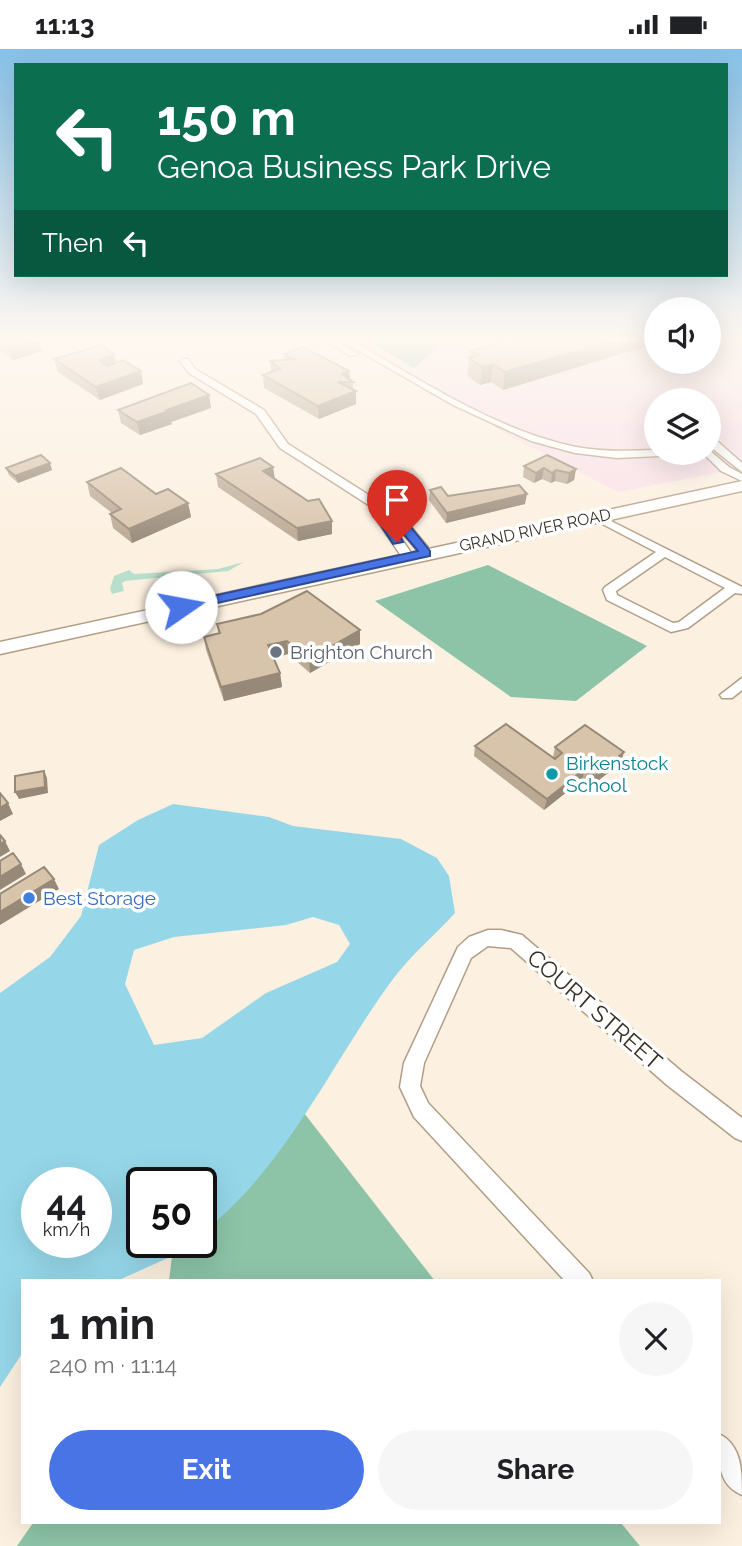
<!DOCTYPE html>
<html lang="en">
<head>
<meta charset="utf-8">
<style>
	:root { --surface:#fff; --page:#f6f6f6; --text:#202124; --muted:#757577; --accent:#4874e6 }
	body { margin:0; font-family:Raleway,sans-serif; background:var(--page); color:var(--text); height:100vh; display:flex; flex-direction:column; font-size:26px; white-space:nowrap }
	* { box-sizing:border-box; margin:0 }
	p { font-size:23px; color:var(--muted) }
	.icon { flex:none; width:38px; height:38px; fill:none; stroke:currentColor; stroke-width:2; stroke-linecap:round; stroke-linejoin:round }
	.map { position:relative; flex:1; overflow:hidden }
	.drawer { position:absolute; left:21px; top:1230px; width:700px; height:245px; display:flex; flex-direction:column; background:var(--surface); border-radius:0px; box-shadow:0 7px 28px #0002 }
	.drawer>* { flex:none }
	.guide { position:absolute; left:14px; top:14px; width:714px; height:214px; border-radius:0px; box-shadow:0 7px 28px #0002; background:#0b6e4f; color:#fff; overflow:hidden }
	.tools { position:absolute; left:644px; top:248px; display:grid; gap:14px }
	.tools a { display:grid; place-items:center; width:77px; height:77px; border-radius:50%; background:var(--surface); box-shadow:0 7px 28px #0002; font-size:35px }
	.speed { position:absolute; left:21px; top:1118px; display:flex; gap:14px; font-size:35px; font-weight:700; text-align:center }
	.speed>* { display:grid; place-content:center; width:91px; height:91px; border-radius:50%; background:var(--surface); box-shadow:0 7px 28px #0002; line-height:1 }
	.speed small { font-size:18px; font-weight:400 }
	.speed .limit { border:4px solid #111; border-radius:10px; background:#fff; color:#111 }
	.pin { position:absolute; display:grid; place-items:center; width:60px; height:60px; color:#fff; margin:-72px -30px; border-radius:50% 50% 50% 0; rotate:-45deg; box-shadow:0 0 7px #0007 }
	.pin .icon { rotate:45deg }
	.me { position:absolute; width:77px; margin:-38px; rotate:78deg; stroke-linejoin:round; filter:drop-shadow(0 0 5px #0008) }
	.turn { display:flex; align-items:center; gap:24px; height:147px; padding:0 28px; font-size:32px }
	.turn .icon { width:91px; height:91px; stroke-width:2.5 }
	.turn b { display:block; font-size:49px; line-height:60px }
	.then { display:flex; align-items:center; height:66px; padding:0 28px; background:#0003; gap:14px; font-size:26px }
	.round { display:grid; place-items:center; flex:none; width:74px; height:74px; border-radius:37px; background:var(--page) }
	.head { display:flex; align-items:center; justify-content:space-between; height:119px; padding:0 28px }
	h1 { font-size:42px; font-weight:700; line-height:52px }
	.primary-button { display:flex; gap:14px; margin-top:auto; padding:14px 28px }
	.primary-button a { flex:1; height:80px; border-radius:42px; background:var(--accent); color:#fff; font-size:28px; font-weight:700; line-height:80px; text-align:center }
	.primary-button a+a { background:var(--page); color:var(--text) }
	.status { display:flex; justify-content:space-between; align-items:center; height:49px; padding:0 35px; background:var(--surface); direction:ltr }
	.status svg { height:19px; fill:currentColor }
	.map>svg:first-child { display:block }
</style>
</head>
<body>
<div class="status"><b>11:13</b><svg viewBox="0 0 49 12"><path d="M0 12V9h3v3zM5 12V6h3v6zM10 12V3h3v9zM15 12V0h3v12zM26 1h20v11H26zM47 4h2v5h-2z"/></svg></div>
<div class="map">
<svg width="742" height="1497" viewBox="0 0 742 1497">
	<rect width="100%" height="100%" fill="#fcf0e0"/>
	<path fill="#f9e0e9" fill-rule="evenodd" d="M 426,292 L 656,292 L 656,313 L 709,313 L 709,292 L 742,292 L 742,419 L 618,443 L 502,383 L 406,318 ZM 656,352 L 709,352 L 709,404 L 656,404 Z"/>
	<path fill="#b8dfcb" d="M 244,513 L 228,522 L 125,532 L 122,534 L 124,542 L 112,545 L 110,540 L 114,527 L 129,521 L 134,525 L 218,520 Z"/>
	<path fill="#8dc4a8" d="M 368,292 L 443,292 L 414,319 Z
		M 488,516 L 647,597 L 576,652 L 511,648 L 375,552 Z
		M 304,1064 L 435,1232 L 169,1232 L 172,1207 L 189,1194 L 201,1194 L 201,1184 C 244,1152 273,1107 304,1064 Z
		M 33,1474 L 621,1474 L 640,1497 L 17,1497 Z"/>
	<path fill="#95d7e9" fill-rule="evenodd" d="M 173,755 L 269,768 L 293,777 L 401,790 L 437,809 L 449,827 L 455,864 C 435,886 411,906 393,930 C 331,1014 286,1120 201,1184 L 201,1134 L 142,1134 L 142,1194 L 189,1194 L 172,1207 L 117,1232 L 23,1232 L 23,1303 L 0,1338 L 0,944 L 50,908 L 81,867 L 99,796 L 138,771 ZM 313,868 L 339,876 L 350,895 L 337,913 L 266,944 L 202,989 L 154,996 L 125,935 L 134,901 L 174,888 L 286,876 ZM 37,1134 L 96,1134 L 96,1194 L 37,1194 Z"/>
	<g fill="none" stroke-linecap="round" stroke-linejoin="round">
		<g stroke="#b29e86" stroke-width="3">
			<path id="minor" d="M 326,292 L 336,292 L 358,305 L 350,307 Z
				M 342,292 L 352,292 C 423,332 495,381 576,398 C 603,403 629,402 656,401 L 656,404 L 664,404 L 659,407 L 617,409 L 575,404 L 531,392 L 453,356 Z
				M 182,310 L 188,310 L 195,320 L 264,361 L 288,395 L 402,467 L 430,501 L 430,507 L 422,507 L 390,469 L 390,473 L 414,508 L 412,511 L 404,511 L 378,473 L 378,462 L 280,399 L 256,365 L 189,324 L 180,312 Z
				M 709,393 L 718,393 L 742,414 L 742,423 L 712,399 L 709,399 Z
				M 709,401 L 729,418 L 742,425 L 742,432 L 721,422 L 703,404 L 709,404 Z
				M 595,464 L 742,538 L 742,545 L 735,544 L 688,579 L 671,583 L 607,551 L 603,541 L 605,538 L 656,503 L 591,469 L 591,465 ZM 665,508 L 725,539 L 679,573 L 673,574 L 617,546 L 616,542 Z
				M 742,629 L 742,641 L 732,649 L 722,649 L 720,646 Z
				M 488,881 L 501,881 L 522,886 L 681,1022 L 742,1069 L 742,1092 L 735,1089 L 667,1036 L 511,899 L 488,897 L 471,909 L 424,1014 L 420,1037 L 428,1054 L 589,1224 L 593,1232 L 565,1232 L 414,1068 L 400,1038 L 404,1014 L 458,898 L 469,888 Z
				M 719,1385 C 742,1396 742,1423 742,1446 C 716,1435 719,1409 719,1385 Z"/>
		</g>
		<g stroke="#b29e86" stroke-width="3">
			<path id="secondary" d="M 742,432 L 742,442 L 0,605 L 0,593 Z"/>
		</g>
		<use href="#minor" fill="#fff" fill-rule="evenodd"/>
		<use href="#secondary" fill="#fff" fill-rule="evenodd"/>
	</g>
	<path fill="#baa993" d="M 0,292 L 42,302 L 13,311 L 0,302 Z
		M 653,295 L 503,341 L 491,333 L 480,336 L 467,327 L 469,309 L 470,309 L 471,302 Z
		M 284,305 L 349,322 L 350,330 L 353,333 L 353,340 L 356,355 L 319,370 L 264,339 L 263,326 L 271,323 L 270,312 L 284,311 Z
		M 114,306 L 116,314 L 141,322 L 143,335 L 100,351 L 58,323 L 54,310 Z
		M 209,346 L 211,359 L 171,373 L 172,375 L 140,386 L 121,374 L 118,361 Z
		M 524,417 L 576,420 L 574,431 L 567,435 L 555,432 L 551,434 L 542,430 L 534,434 L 523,428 Z
		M 273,418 L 274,430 L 332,485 L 298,492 L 218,438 L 216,425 Z
		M 6,419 L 52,421 L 18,434 L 9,426 Z
		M 87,433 L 156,445 L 188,454 L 191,468 L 132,494 L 113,479 L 110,465 L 112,464 L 90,447 Z
		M 430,441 L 448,447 L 525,455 L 446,474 L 429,451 Z
		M 217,575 L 360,595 L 310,624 L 288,605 L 274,609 L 280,624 L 282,638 L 224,652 L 206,601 L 204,588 L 218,584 Z
		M 475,697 L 553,708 L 555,698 L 621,714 L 591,737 L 582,731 L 544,761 L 474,707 Z"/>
	<path fill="#978978" d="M 22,292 L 39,292 L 42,302 L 13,311 L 9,299 Z
		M 610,292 L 654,292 L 653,295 L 503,341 L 505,323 Z
		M 114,306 L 117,318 L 101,324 L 99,311 Z
		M 493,315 L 491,333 L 480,336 L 482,318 Z
		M 141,322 L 143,335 L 100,351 L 96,338 Z
		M 349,322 L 350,333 L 342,325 Z
		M 356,342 L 356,355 L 319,370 L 318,357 Z
		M 209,346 L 211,359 L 171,373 L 172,375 L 140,386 L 137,373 L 167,361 Z
		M 50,414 L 52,421 L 18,434 L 15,427 Z
		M 273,418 L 275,431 L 263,422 Z
		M 544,419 L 542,430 L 534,434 L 536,424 Z
		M 576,420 L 574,431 L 567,435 L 569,424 Z
		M 556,421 L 555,432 L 551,434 L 552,424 Z
		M 527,445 L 525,455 L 446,474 L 447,464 Z
		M 188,454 L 191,468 L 132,494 L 129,480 Z
		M 332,472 L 332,485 L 298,492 L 297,479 Z
		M 360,581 L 360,595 L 310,624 L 309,610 Z
		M 287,592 L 288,605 L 270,610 L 268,596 Z
		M 280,624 L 282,638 L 224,652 L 221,638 Z
		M 624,703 L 621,714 L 591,737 L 595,727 Z
		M 585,720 L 582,731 L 544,761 L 547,750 Z
		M 44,722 L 47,729 L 48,744 L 19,750 L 15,743 Z
		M 8,754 L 13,765 L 0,772 L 0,759 Z
		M 5,792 L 10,802 L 0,808 L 0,795 Z
		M 21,815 L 26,825 L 0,841 L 0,828 Z
		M 54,830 L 59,840 L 0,876 L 0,863 Z"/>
	<path fill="#d8c4ab" stroke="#978978" stroke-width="2" d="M 0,292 L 30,292 L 9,299 Z
		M 505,292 L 610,292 L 505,323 L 493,315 L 482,318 L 469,309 L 479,306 L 471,302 Z
		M 102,296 L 114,306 L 99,311 L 107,317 L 123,311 L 141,322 L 96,338 L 54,310 Z
		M 303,298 L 349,322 L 342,325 L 353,333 L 338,333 L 356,342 L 318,357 L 263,326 L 280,320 L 270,312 L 294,310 L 284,305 Z
		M 191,334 L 209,346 L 167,361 L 169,362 L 137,373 L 118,361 Z
		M 41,406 L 50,414 L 15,427 L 6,419 Z
		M 547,406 L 576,420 L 569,424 L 556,421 L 552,424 L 544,419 L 536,424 L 524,417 Z
		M 260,409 L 273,418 L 263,422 L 308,452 L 319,450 L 332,472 L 297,479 L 216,425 Z
		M 121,419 L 156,445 L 168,440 L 188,454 L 129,480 L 110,465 L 121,460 L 87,433 Z
		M 519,436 L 527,445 L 447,464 L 430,441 L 441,438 L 448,447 Z
		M 307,542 L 360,581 L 309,610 L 287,592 L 268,596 L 280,624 L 221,638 L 204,588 L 220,584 L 217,575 L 261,565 Z
		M 506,675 L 555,710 L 562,704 L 555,698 L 585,676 L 624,703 L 595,727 L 585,720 L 547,750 L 475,697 Z
		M 44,722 L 45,738 L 15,743 L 15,727 Z
		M 0,744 L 8,754 L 0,759 Z
		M 0,786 L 5,792 L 0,795 Z
		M 13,804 L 21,815 L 0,828 L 0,812 Z
		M 44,818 L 54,830 L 0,863 L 0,845 Z"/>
	<linearGradient id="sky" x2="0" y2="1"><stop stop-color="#87c2e8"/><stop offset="0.58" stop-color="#fef8f1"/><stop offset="1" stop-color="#fef8f1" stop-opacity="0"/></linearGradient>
	<rect width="742" height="501" fill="url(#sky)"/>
	<path fill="#4874e6" stroke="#2f4b96" stroke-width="2" d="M 384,457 L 402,467 L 430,502 L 430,507 L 181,562 L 174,558 L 181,554 L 418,502 L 390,469 L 403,493 L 393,495 L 378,472 L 378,461 Z"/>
	<circle fill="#6b7280" stroke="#fff" stroke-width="2.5" cx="276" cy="603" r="7"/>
	<circle fill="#0f9aa8" stroke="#fff" stroke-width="2.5" cx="552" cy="725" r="7"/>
	<circle fill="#3f7fe0" stroke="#fff" stroke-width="2.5" cx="29" cy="849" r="7"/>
	<g text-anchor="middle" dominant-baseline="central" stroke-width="7" stroke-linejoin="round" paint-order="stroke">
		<g font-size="16" fill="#383026" stroke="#fff">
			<text transform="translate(535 481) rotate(-12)">GRAND RIVER ROAD</text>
		</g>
		<g font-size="19" fill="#5b616d" stroke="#fff" text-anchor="start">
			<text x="290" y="603">Brighton Church</text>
		</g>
		<g font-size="19" fill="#0d838f" stroke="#fff" text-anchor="start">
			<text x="566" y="714">Birkenstock<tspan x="566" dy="22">School</tspan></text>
		</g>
		<g font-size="19" fill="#366cbe" stroke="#fff" text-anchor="start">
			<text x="43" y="849">Best Storage</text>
		</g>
		<g font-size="23" fill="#383026" stroke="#fff">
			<text transform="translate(595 960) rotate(41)">COURT STREET</text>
		</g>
	</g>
</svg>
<div class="tools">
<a><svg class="icon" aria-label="sound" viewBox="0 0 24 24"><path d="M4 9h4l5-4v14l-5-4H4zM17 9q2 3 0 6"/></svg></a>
<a><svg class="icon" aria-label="layers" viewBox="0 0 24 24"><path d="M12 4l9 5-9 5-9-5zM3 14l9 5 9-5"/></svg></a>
</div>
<div class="speed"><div>44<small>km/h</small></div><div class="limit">50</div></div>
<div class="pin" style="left:397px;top:493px;background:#d93025"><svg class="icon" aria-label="arrive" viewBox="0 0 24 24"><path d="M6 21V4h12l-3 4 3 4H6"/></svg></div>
<svg class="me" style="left:181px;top:558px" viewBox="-20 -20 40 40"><circle r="19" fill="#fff"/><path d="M0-13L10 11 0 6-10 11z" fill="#4874e6"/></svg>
<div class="guide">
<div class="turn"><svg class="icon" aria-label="left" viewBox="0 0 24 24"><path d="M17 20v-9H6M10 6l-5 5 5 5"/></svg><div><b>150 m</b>Genoa Business Park Drive</div></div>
<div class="then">Then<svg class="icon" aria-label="left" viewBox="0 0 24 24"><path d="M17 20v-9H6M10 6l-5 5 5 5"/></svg></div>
</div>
<section class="drawer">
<div class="head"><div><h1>1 min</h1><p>240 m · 11:14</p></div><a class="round"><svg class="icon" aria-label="close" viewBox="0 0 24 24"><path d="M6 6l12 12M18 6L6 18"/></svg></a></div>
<div class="primary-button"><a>Exit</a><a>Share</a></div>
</section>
</div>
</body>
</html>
